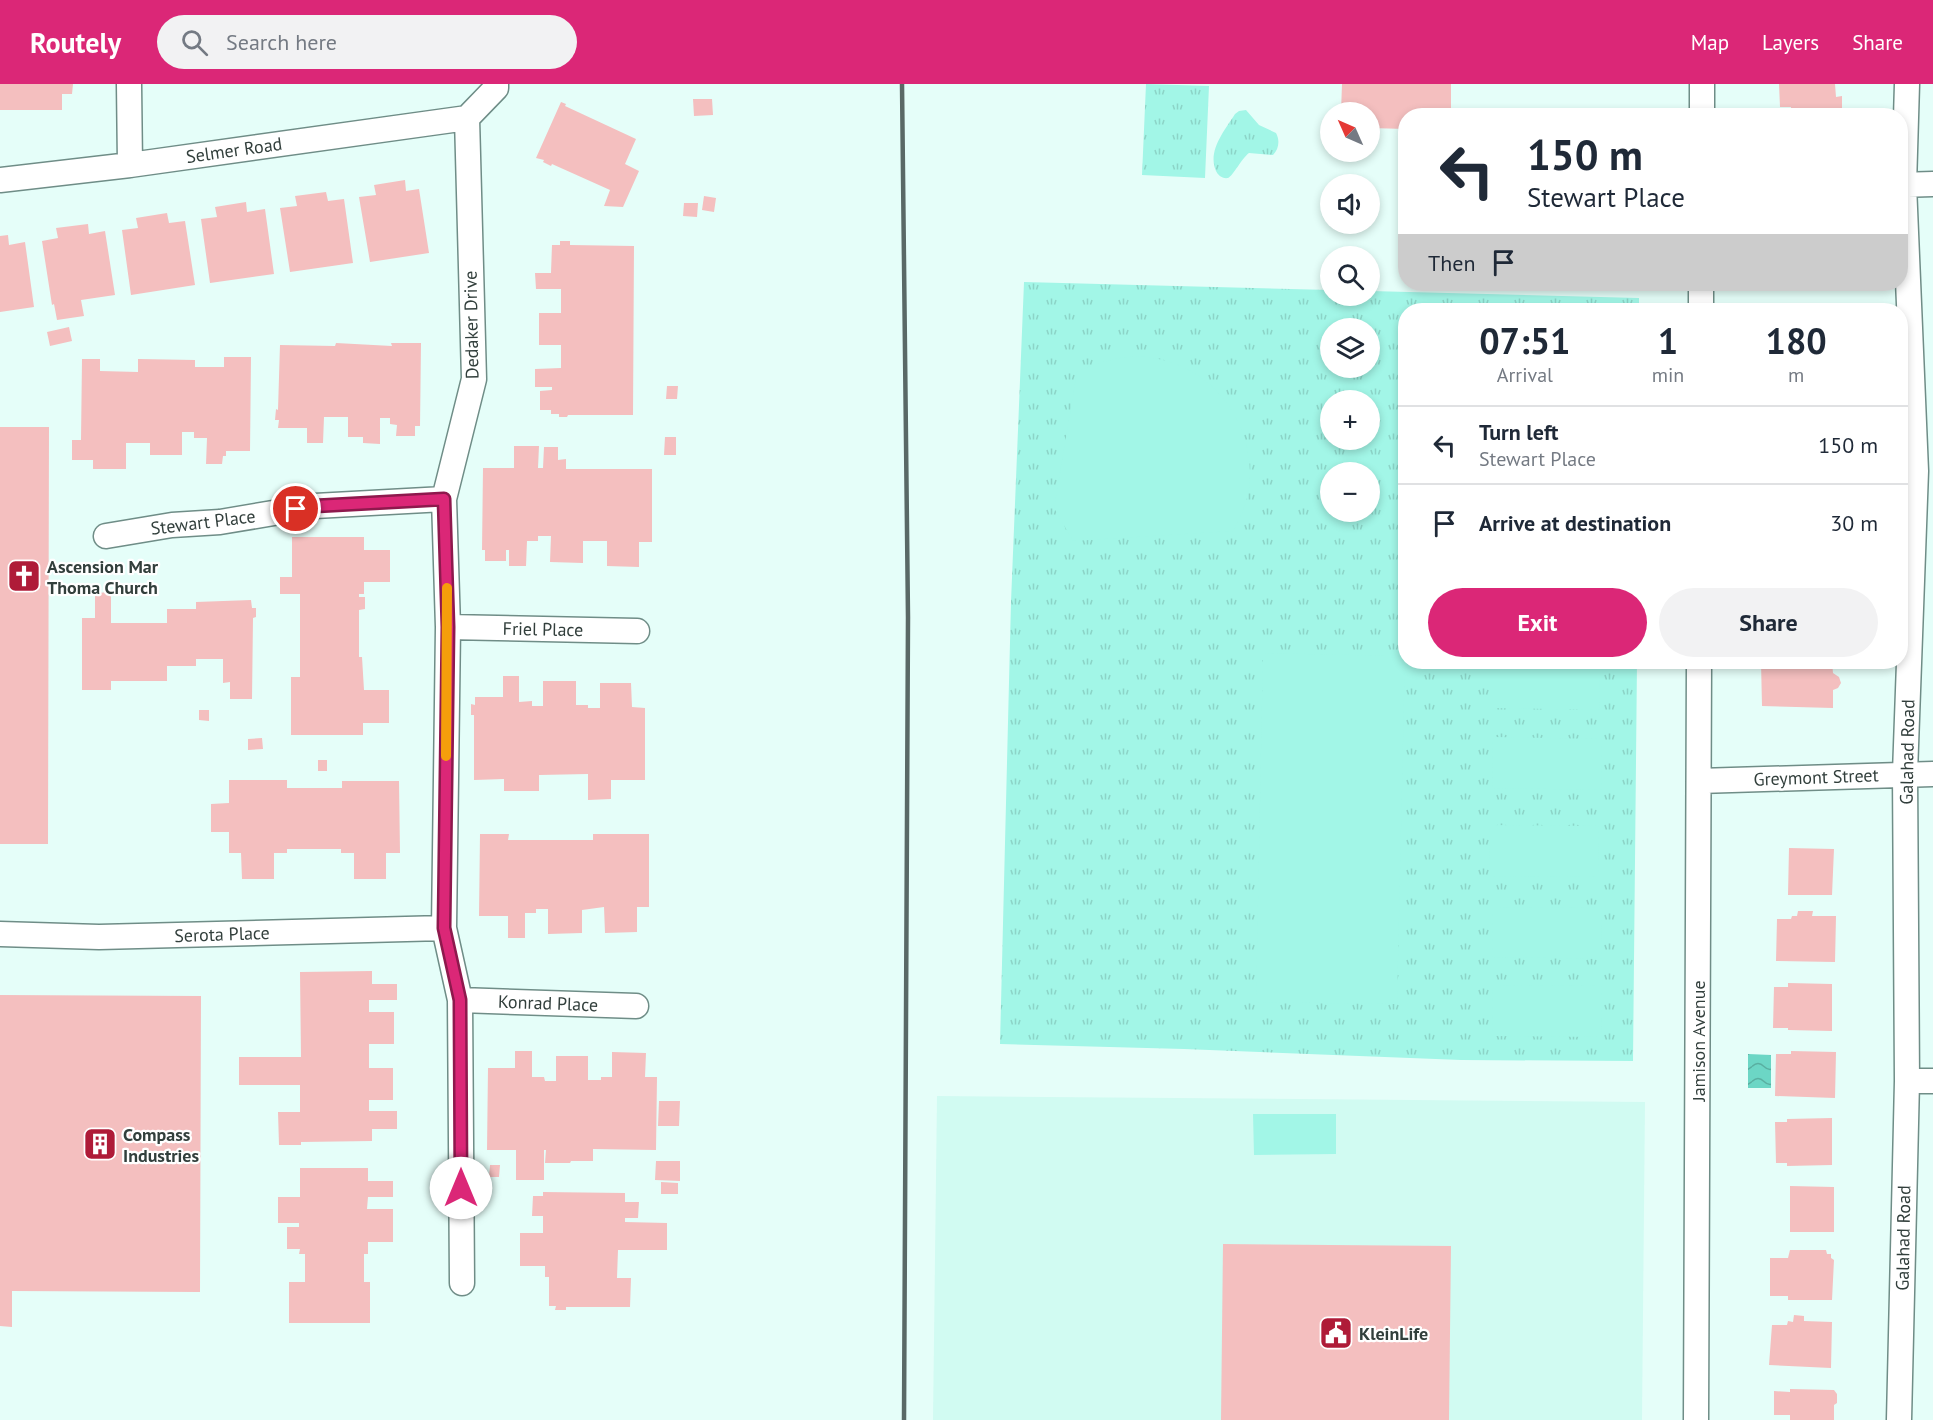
<!DOCTYPE html>
<html lang="en">
<head>
<meta charset="utf-8">
<style>
	:root { --surface:#fff; --page:#f2f2f3; --text:#1f2937; --muted:#747a83; --line:#e0e1e3; --accent:#db2777 }
	body { margin:0; font-family:"PT Sans",sans-serif; background:var(--page); color:var(--text); height:100vh; display:flex; flex-direction:column; font-size:22px; white-space:nowrap }
	* { box-sizing:border-box; margin:0 }
	p { font-size:20px; color:var(--muted) }
	.icon { flex:none; width:33px; height:33px; fill:none; stroke:currentColor; stroke-width:2; stroke-linecap:round; stroke-linejoin:round }
	.map { position:relative; flex:1; overflow:hidden }
	.side { position:absolute; left:1398px; top:219px; width:510px; height:366px; display:flex; flex-direction:column; background:var(--surface); border-radius:24px; box-shadow:0 3px 9px #0003 }
	.side>* { flex:none }
	.banner { position:absolute; left:1398px; top:24px; width:510px; height:183px; border-radius:24px; box-shadow:0 3px 9px #0003; background:#fff; color:var(--text); overflow:hidden }
	.needle { width:39px; rotate:315deg }
	.controls { position:absolute; left:1320px; top:18px; display:grid; gap:12px }
	.controls a { display:grid; place-items:center; width:60px; height:60px; border-radius:50%; background:var(--surface); box-shadow:0 3px 9px #0003; font-size:30px }
	.pin { position:absolute; display:grid; place-items:center; width:51px; height:51px; color:#fff; margin:-26px; border:3px solid #fff; border-radius:50%; box-shadow:0 2px 6px #0007 }
	.me { position:absolute; width:66px; margin:-33px; rotate:0deg; stroke-linejoin:round; filter:drop-shadow(0 0 4px #0008) }
	.turn { display:flex; align-items:center; gap:21px; height:126px; padding:0 30px; font-size:27px }
	.turn .icon { width:78px; height:78px; stroke-width:2.5 }
	.turn b { display:block; font-size:42px; line-height:51px }
	.then { display:flex; align-items:center; height:57px; padding:0 30px; background:#0003; gap:12px; font-size:22px }
	.eta { display:flex; justify-content:space-evenly; align-items:center; height:102px; text-align:center }
	.eta b { font-size:36px; font-weight:700; line-height:42px }
	.primary-button { display:flex; gap:12px; margin-top:auto; padding:12px 30px }
	.primary-button a { flex:1; height:69px; border-radius:36px; background:var(--accent); color:#fff; font-size:24px; font-weight:700; line-height:69px; text-align:center }
	.primary-button a+a { background:var(--page); color:var(--text) }
	ul { padding:0; list-style:none }
	li { display:flex; align-items:center; gap:18px; height:78px; padding:0 30px; border-top:2px solid var(--line) }
	li div { flex:1 }
	li b { display:block; font-size:22px }
	li em { font-style:normal }
	header { display:flex; align-items:center; gap:36px; box-sizing:border-box; height:84px; padding:0 30px; background:var(--accent); color:#fff }
	header strong { font-size:28px }
	nav { display:flex; gap:33px; margin-inline-start:auto; font-size:21px }
	.search { width:420px; height:54px; background:var(--page); display:flex; align-items:center; gap:15px; box-sizing:border-box; padding:0 21px; border-radius:33px; color:var(--muted); font-size:22px }
	.map>svg:first-child { display:block }
</style>
</head>
<body>
<header>
<strong>Routely</strong>
<div class="search"><svg class="icon" aria-label="search" viewBox="0 0 24 24"><circle cx="10" cy="10" r="6"/><path d="M15 15l6 6"/></svg>Search here</div>
<nav><a>Map</a><a>Layers</a><a>Share</a></nav>
</header>
<div class="map">
<svg width="1933" height="1336" viewBox="0 0 1933 1336">
	<defs>
		<pattern id="park-tufts" width="24" height="20" patternUnits="userSpaceOnUse" patternTransform="scale(1.5)"><rect width="24" height="20" fill="#a2f6e7"/><path d="M3 7l-1-3M5 7V3M7 7l1-3M15 17l-1-3M17 17v-4M19 17l1-3" fill="none" stroke="#8cd4c7"/></pattern>
		<pattern id="water-waves" width="16" height="10" patternUnits="userSpaceOnUse" patternTransform="scale(1.5)"><rect width="16" height="10" fill="#6cd6c5"/><path d="M0 5q4-4 8 0t8 0" fill="none" stroke="#59afa1"/></pattern>
	</defs>
	<rect width="100%" height="100%" fill="#e5fef9"/>
	<path fill="#d1fbf2" d="M 937,1012 L 1645,1018 L 1642,1336 L 933,1336 Z"/>
	<path fill="url(#park-tufts)" fill-rule="evenodd" d="M 1146,0 L 1209,2 L 1205,94 L 1142,91 Z
		M 1246,26 L 1259,41 L 1276,49 C 1280,56 1279,65 1273,71 L 1249,69 C 1242,74 1233,92 1228,94 C 1222,95 1218,91 1216,87 C 1207,67 1225,46 1235,30 L 1239,27 Z
		M 1024,198 L 1330,206 L 1330,212 L 1370,212 L 1370,207 L 1639,214 L 1639,226 L 1406,226 L 1406,578 L 1637,578 L 1633,977 L 1461,976 L 1184,965 L 1000,960 L 1011,518 ZM 1330,244 L 1370,244 L 1370,284 L 1330,284 ZM 1330,316 L 1370,316 L 1370,356 L 1330,356 ZM 1330,388 L 1370,388 L 1370,428 L 1330,428 Z"/>
	<path fill="#a2f6e7" d="M 1135,272 C 1149,273 1163,275 1176,280 C 1225,299 1256,351 1249,404 C 1247,420 1240,434 1233,447 L 1073,457 L 1054,424 L 1077,288 C 1096,279 1114,274 1135,272 Z
		M 1263,569 L 1405,572 L 1397,920 L 1256,918 Z
		M 1491,578 L 1600,578 L 1599,626 L 1491,624 Z
		M 1493,653 L 1602,655 L 1601,706 L 1492,704 Z
		M 1490,741 L 1599,742 L 1598,793 L 1489,792 Z
		M 1493,823 L 1602,824 L 1601,875 L 1492,873 Z
		M 1493,901 L 1602,902 L 1601,953 L 1492,952 Z
		M 1253,1030 L 1336,1030 L 1336,1070 L 1254,1071 Z"/>
	<path fill="url(#water-waves)" d="M 1748,970 L 1771,971 L 1771,1004 L 1748,1004 Z"/>
	<path fill="#f4bfbf" d="M 0,0 L 73,0 L 72,10 L 62,10 L 62,26 L 0,26 Z
		M 1342,0 L 1451,0 L 1451,32 L 1406,32 L 1406,45 L 1370,44 L 1370,28 L 1341,28 Z
		M 1779,0 L 1835,0 L 1836,13 L 1842,12 L 1842,28 L 1791,30 L 1791,23 L 1780,23 Z
		M 693,15 L 712,15 L 713,31 L 694,32 Z
		M 561,18 L 566,20 L 565,22 L 636,55 L 625,80 L 639,87 L 623,123 L 604,122 L 610,106 L 552,80 L 551,82 L 543,78 L 544,76 L 536,74 Z
		M 405,96 L 406,107 L 419,105 L 429,169 L 370,178 L 359,113 L 376,111 L 374,101 Z
		M 326,108 L 328,117 L 344,115 L 353,179 L 290,188 L 280,124 L 297,122 L 295,112 Z
		M 704,112 L 716,114 L 714,128 L 702,126 Z
		M 246,118 L 247,128 L 265,125 L 274,190 L 210,199 L 201,135 L 217,133 L 215,123 Z
		M 684,119 L 698,119 L 697,133 L 683,132 Z
		M 167,129 L 169,139 L 185,137 L 195,201 L 131,211 L 122,146 L 138,144 L 136,134 Z
		M 88,140 L 89,150 L 105,147 L 115,211 L 81,216 L 84,232 L 57,236 L 54,220 L 52,221 L 42,157 L 58,154 L 56,144 Z
		M 8,151 L 9,161 L 25,158 L 34,223 L 0,228 L 0,152 Z
		M 560,157 L 570,157 L 570,161 L 634,162 L 633,331 L 568,331 L 567,333 L 559,333 L 559,330 L 551,330 L 551,326 L 540,326 L 540,307 L 552,306 L 552,303 L 535,303 L 535,285 L 561,284 L 561,261 L 539,261 L 539,229 L 561,229 L 561,205 L 536,205 L 535,189 L 551,189 L 552,161 L 560,161 Z
		M 1834,222 L 1834,226 L 1790,226 L 1790,223 Z
		M 69,243 L 72,257 L 50,262 L 47,248 Z
		M 336,259 L 392,262 L 391,259 L 421,259 L 420,342 L 415,342 L 415,352 L 396,352 L 397,341 L 390,340 L 390,334 L 380,334 L 380,360 L 363,359 L 363,353 L 348,353 L 348,333 L 324,333 L 323,359 L 307,359 L 307,344 L 278,344 L 279,336 L 275,336 L 276,325 L 278,326 L 280,261 L 335,262 Z
		M 224,273 L 251,273 L 250,367 L 226,367 L 226,372 L 223,372 L 222,380 L 206,380 L 207,354 L 194,354 L 194,348 L 182,348 L 182,371 L 150,371 L 150,359 L 126,359 L 126,385 L 93,385 L 93,376 L 72,376 L 72,356 L 81,356 L 82,275 L 100,275 L 100,287 L 138,288 L 138,275 L 195,276 L 195,283 L 224,283 Z
		M 667,302 L 678,302 L 677,315 L 666,315 Z
		M 0,343 L 49,343 L 48,760 L 0,760 Z
		M 665,353 L 676,353 L 676,371 L 664,371 Z
		M 514,362 L 539,362 L 538,384 L 543,384 L 544,363 L 558,363 L 558,376 L 566,375 L 566,385 L 652,385 L 652,458 L 639,458 L 639,483 L 607,482 L 607,457 L 583,457 L 583,479 L 550,478 L 551,452 L 538,452 L 538,457 L 527,457 L 526,482 L 509,482 L 509,466 L 506,466 L 506,477 L 485,477 L 485,466 L 482,466 L 483,384 L 514,384 Z
		M 292,453 L 364,453 L 364,466 L 390,466 L 390,498 L 364,498 L 364,510 L 359,510 L 359,513 L 365,513 L 365,525 L 359,526 L 359,573 L 362,573 L 364,606 L 389,606 L 389,639 L 363,639 L 363,651 L 291,651 L 291,593 L 300,593 L 300,510 L 280,510 L 280,493 L 292,493 Z
		M 111,508 L 111,539 L 167,539 L 167,525 L 196,525 L 196,518 L 251,516 L 252,524 L 256,524 L 256,533 L 253,534 L 252,615 L 230,615 L 230,598 L 223,599 L 223,575 L 196,575 L 196,582 L 167,582 L 167,597 L 111,597 L 111,606 L 82,606 L 82,534 L 95,534 L 95,509 Z
		M 1761,578 L 1832,578 L 1833,589 L 1839,593 L 1841,599 L 1838,604 L 1833,606 L 1833,624 L 1762,622 Z
		M 503,592 L 519,592 L 519,618 L 532,617 L 532,622 L 543,622 L 543,597 L 576,597 L 576,621 L 588,621 L 588,624 L 600,624 L 600,599 L 631,599 L 632,623 L 645,624 L 645,696 L 611,696 L 611,715 L 588,716 L 588,690 L 539,691 L 539,707 L 504,707 L 504,695 L 474,696 L 474,631 L 471,631 L 471,620 L 475,621 L 475,613 L 503,613 Z
		M 199,626 L 209,626 L 209,637 L 199,636 Z
		M 262,654 L 263,665 L 248,666 L 248,655 Z
		M 318,676 L 327,676 L 327,687 L 318,687 Z
		M 229,696 L 287,696 L 287,704 L 342,704 L 342,697 L 399,697 L 400,769 L 386,769 L 386,795 L 354,795 L 354,769 L 341,769 L 341,765 L 287,765 L 287,769 L 274,769 L 274,795 L 242,795 L 241,769 L 229,769 L 229,748 L 211,748 L 211,720 L 229,719 Z
		M 480,750 L 509,750 L 508,756 L 593,756 L 593,750 L 649,750 L 649,823 L 637,823 L 637,848 L 605,849 L 604,823 L 582,826 L 582,849 L 548,850 L 548,825 L 536,825 L 536,829 L 525,829 L 525,854 L 508,854 L 508,832 L 479,832 Z
		M 1789,764 L 1834,765 L 1832,811 L 1788,811 Z
		M 1798,827 L 1813,827 L 1812,832 L 1836,832 L 1835,878 L 1776,877 L 1777,835 L 1791,835 L 1792,832 L 1797,832 Z
		M 372,887 L 372,900 L 397,900 L 397,916 L 369,916 L 369,928 L 394,928 L 394,960 L 369,960 L 369,984 L 393,984 L 393,1016 L 369,1016 L 369,1027 L 397,1027 L 397,1045 L 372,1045 L 372,1057 L 301,1058 L 301,1061 L 279,1061 L 278,1028 L 300,1028 L 300,1001 L 239,1001 L 239,973 L 301,973 L 300,888 Z
		M 1788,899 L 1832,900 L 1832,947 L 1788,946 L 1788,944 L 1773,944 L 1774,903 L 1788,903 Z
		M 0,911 L 201,912 L 200,1208 L 12,1207 L 12,1243 L 0,1242 Z
		M 515,967 L 532,967 L 532,993 L 544,993 L 545,997 L 556,997 L 556,972 L 588,972 L 588,996 L 601,996 L 601,993 L 612,993 L 612,968 L 646,969 L 645,993 L 657,993 L 656,1066 L 593,1065 L 593,1077 L 571,1077 L 570,1079 L 545,1079 L 546,1066 L 544,1066 L 544,1096 L 516,1096 L 516,1066 L 487,1066 L 488,984 L 515,984 Z
		M 1791,967 L 1836,968 L 1835,1014 L 1775,1012 L 1776,970 L 1791,970 Z
		M 659,1017 L 680,1017 L 679,1042 L 658,1042 Z
		M 1832,1034 L 1832,1081 L 1787,1082 L 1787,1079 L 1776,1079 L 1775,1038 L 1787,1038 L 1787,1035 Z
		M 656,1077 L 680,1077 L 680,1097 L 655,1096 Z
		M 490,1081 L 500,1081 L 499,1093 L 489,1093 Z
		M 300,1084 L 368,1084 L 368,1097 L 393,1097 L 393,1113 L 368,1113 L 367,1125 L 393,1125 L 393,1158 L 368,1158 L 368,1170 L 364,1170 L 364,1198 L 370,1198 L 370,1239 L 289,1239 L 289,1198 L 305,1198 L 305,1170 L 299,1170 L 300,1165 L 287,1165 L 287,1143 L 299,1143 L 299,1139 L 278,1139 L 278,1113 L 300,1113 Z
		M 661,1098 L 678,1099 L 678,1110 L 661,1110 Z
		M 1790,1102 L 1834,1103 L 1834,1148 L 1790,1148 Z
		M 543,1108 L 625,1109 L 625,1118 L 639,1118 L 638,1134 L 625,1134 L 625,1138 L 667,1139 L 667,1166 L 618,1166 L 617,1194 L 631,1194 L 630,1223 L 566,1223 L 566,1226 L 555,1226 L 556,1222 L 549,1222 L 549,1193 L 545,1193 L 545,1182 L 520,1182 L 520,1149 L 543,1149 L 543,1132 L 532,1132 L 533,1112 L 543,1112 Z
		M 1223,1160 L 1451,1162 L 1449,1336 L 1221,1336 Z
		M 1790,1166 L 1826,1166 L 1827,1170 L 1831,1170 L 1831,1174 L 1834,1176 L 1832,1216 L 1788,1216 L 1788,1212 L 1770,1212 L 1770,1174 L 1788,1174 Z
		M 1794,1231 L 1804,1232 L 1804,1237 L 1832,1238 L 1831,1284 L 1769,1281 L 1772,1241 L 1787,1241 L 1788,1237 L 1793,1238 Z
		M 1790,1305 L 1834,1306 L 1837,1310 L 1837,1319 L 1834,1321 L 1834,1336 L 1790,1336 L 1790,1331 L 1774,1331 L 1774,1307 L 1790,1308 Z"/>
	<g fill="none" stroke-linecap="round" stroke-linejoin="round">
		<g stroke="#6f8d87" stroke-width="27">
			<path id="minor" d="M 129,0 L 130,81
				M 1702,32 L 1702,0
				M 467,34 L 496,4 L 496,0
				M 0,96 L 130,81 L 467,34
				M 1900,101 L 1933,100
				M 1701,226 L 1701,200
				M 106,452 L 172,441 L 220,438 L 315,422 L 444,415
				M 448,543 L 637,547
				M 1699,697 L 1933,690
				M 0,850 L 99,853 L 444,844
				M 460,916 L 636,922
				M 1907,997 L 1933,997
				M 462,1199 L 460,916 L 444,844 L 448,543 L 444,415 L 474,295 L 467,34
				M 1696,1336 L 1699,578
				M 1899,1336 L 1907,997 L 1905,689 L 1916,387 L 1904,101 L 1907,0"/>
		</g>
		<use href="#minor" stroke="#fff" stroke-width="24"/>
		<path stroke="#5a6966" stroke-width="4.5" d="M 902,0 L 908,533 L 904,1336"/>
	</g>
	<g fill="none" stroke-linecap="round" stroke-linejoin="round">
		<g stroke="#8e194d" stroke-width="15">
			<path id="route" d="M 296,425 L 315,422 L 444,415 L 448,543 L 444,844 L 460,916 L 461,1104"/>
		</g>
		<use href="#route" stroke="#db2777" stroke-width="10"/>
		<path stroke="#f59e0b" stroke-width="10" d="M 446,672 L 447,504"/>
	</g>
	<defs>
		<g id="church-square" transform="scale(1.725)"><rect x="-9" y="-9" width="18" height="18" rx="4" fill="#af1b38" stroke="#fff"/><path d="M-1.2-6h2.4v3.5h3.3v2.4h-3.3V6h-2.4V-.1h-3.3v-2.4h3.3Z" fill="#fff"/></g>
		<g id="building-square" transform="scale(1.725)"><rect x="-9" y="-9" width="18" height="18" rx="4" fill="#af1b38" stroke="#fff"/><path d="M-4-6H4V6H1V3H-1V6H-4ZM-2.5-4.3h1.7v1.8h-1.7ZM.8-4.3h1.7v1.8H.8ZM-2.5-1h1.7V.8h-1.7ZM.8-1h1.7V.8H.8Z" fill="#fff"/></g>
		<g id="civic-square" transform="scale(1.725)"><rect x="-9" y="-9" width="18" height="18" rx="4" fill="#af1b38" stroke="#fff"/><path d="M-.6-6.5H3V-4.5H.6V-3L4-1V1h2V6H-6V1h2V-1L-.6-3ZM-1.2 2.5V6h2.4V2.5Z" fill="#fff"/></g>
	</defs>
	<g fill-rule="evenodd">
		<use href="#church-square" x="24" y="492"/>
		<use href="#building-square" x="100" y="1060"/>
		<use href="#civic-square" x="1336" y="1249"/>
	</g>
	<g text-anchor="middle" dominant-baseline="central" stroke-width="4.5" stroke-linejoin="round" paint-order="stroke">
		<g font-size="18" fill="#323f3c" stroke="#fff">
			<text transform="translate(234 66) rotate(-8)">Selmer Road</text>
			<text transform="translate(471 241) rotate(-91)">Dedaker Drive</text>
			<text transform="translate(203 438) rotate(-7)">Stewart Place</text>
			<text transform="translate(543 545) rotate(1)">Friel Place</text>
			<text transform="translate(1907 668) rotate(-89)">Galahad Road</text>
			<text transform="translate(1816 693) rotate(-2)">Greymont Street</text>
			<text transform="translate(222 850) rotate(-2)">Serota Place</text>
			<text transform="translate(548 919) rotate(2)">Konrad Place</text>
			<text transform="translate(1698 957) rotate(-90)">Jamison Avenue</text>
			<text transform="translate(1903 1154) rotate(-89)">Galahad Road</text>
		</g>
		<g font-size="18" font-weight="bold" fill="#323f3c" stroke="#fff" text-anchor="start">
			<text x="47" y="482">Ascension Mar<tspan x="47" dy="21">Thoma Church</tspan></text>
			<text x="123" y="1050">Compass<tspan x="123" dy="21">Industries</tspan></text>
			<text x="1359" y="1249">KleinLife</text>
		</g>
	</g>
</svg>
<div class="controls">
<a><svg class="needle" viewBox="-14 -14 28 28"><path d="M0-13l5 13h-10z" fill="#e53935"/><path d="M0 13l5-13h-10z" fill="#747a83"/></svg></a>
<a><svg class="icon" aria-label="sound" viewBox="0 0 24 24"><path d="M4 9h4l5-4v14l-5-4H4zM17 9q2 3 0 6"/></svg></a>
<a><svg class="icon" aria-label="search" viewBox="0 0 24 24"><circle cx="10" cy="10" r="6"/><path d="M15 15l6 6"/></svg></a>
<a><svg class="icon" aria-label="layers" viewBox="0 0 24 24"><path d="M12 4l9 5-9 5-9-5zM3 14l9 5 9-5"/></svg></a>
<a>+</a>
<a>−</a>
</div>
<div class="pin" style="left:296px;top:425px;background:#d93025"><svg class="icon" aria-label="arrive" viewBox="0 0 24 24"><path d="M6 21V4h12l-3 4 3 4H6"/></svg></div>
<svg class="me" style="left:461px;top:1104px" viewBox="-20 -20 40 40"><circle r="19" fill="#fff"/><path d="M0-13L10 11 0 6-10 11z" fill="#db2777"/></svg>
<div class="banner">
<div class="turn"><svg class="icon" aria-label="left" viewBox="0 0 24 24"><path d="M17 20v-9H6M10 6l-5 5 5 5"/></svg><div><b>150 m</b>Stewart Place</div></div>
<div class="then">Then<svg class="icon" aria-label="arrive" viewBox="0 0 24 24"><path d="M6 21V4h12l-3 4 3 4H6"/></svg></div>
</div>
<section class="side">
<div class="eta">
<div><b>07:51</b><p>Arrival</p></div>
<div><b>1</b><p>min</p></div>
<div><b>180</b><p>m</p></div>
</div>
<ul>
<li><svg class="icon" aria-label="left" viewBox="0 0 24 24"><path d="M17 20v-9H6M10 6l-5 5 5 5"/></svg><div><b>Turn left</b><p>Stewart Place</p></div><em>150 m</em></li>
<li><svg class="icon" aria-label="arrive" viewBox="0 0 24 24"><path d="M6 21V4h12l-3 4 3 4H6"/></svg><div><b>Arrive at destination</b></div><em>30 m</em></li>
</ul>
<div class="primary-button"><a>Exit</a><a>Share</a></div>
</section>
</div>
</body>
</html>
